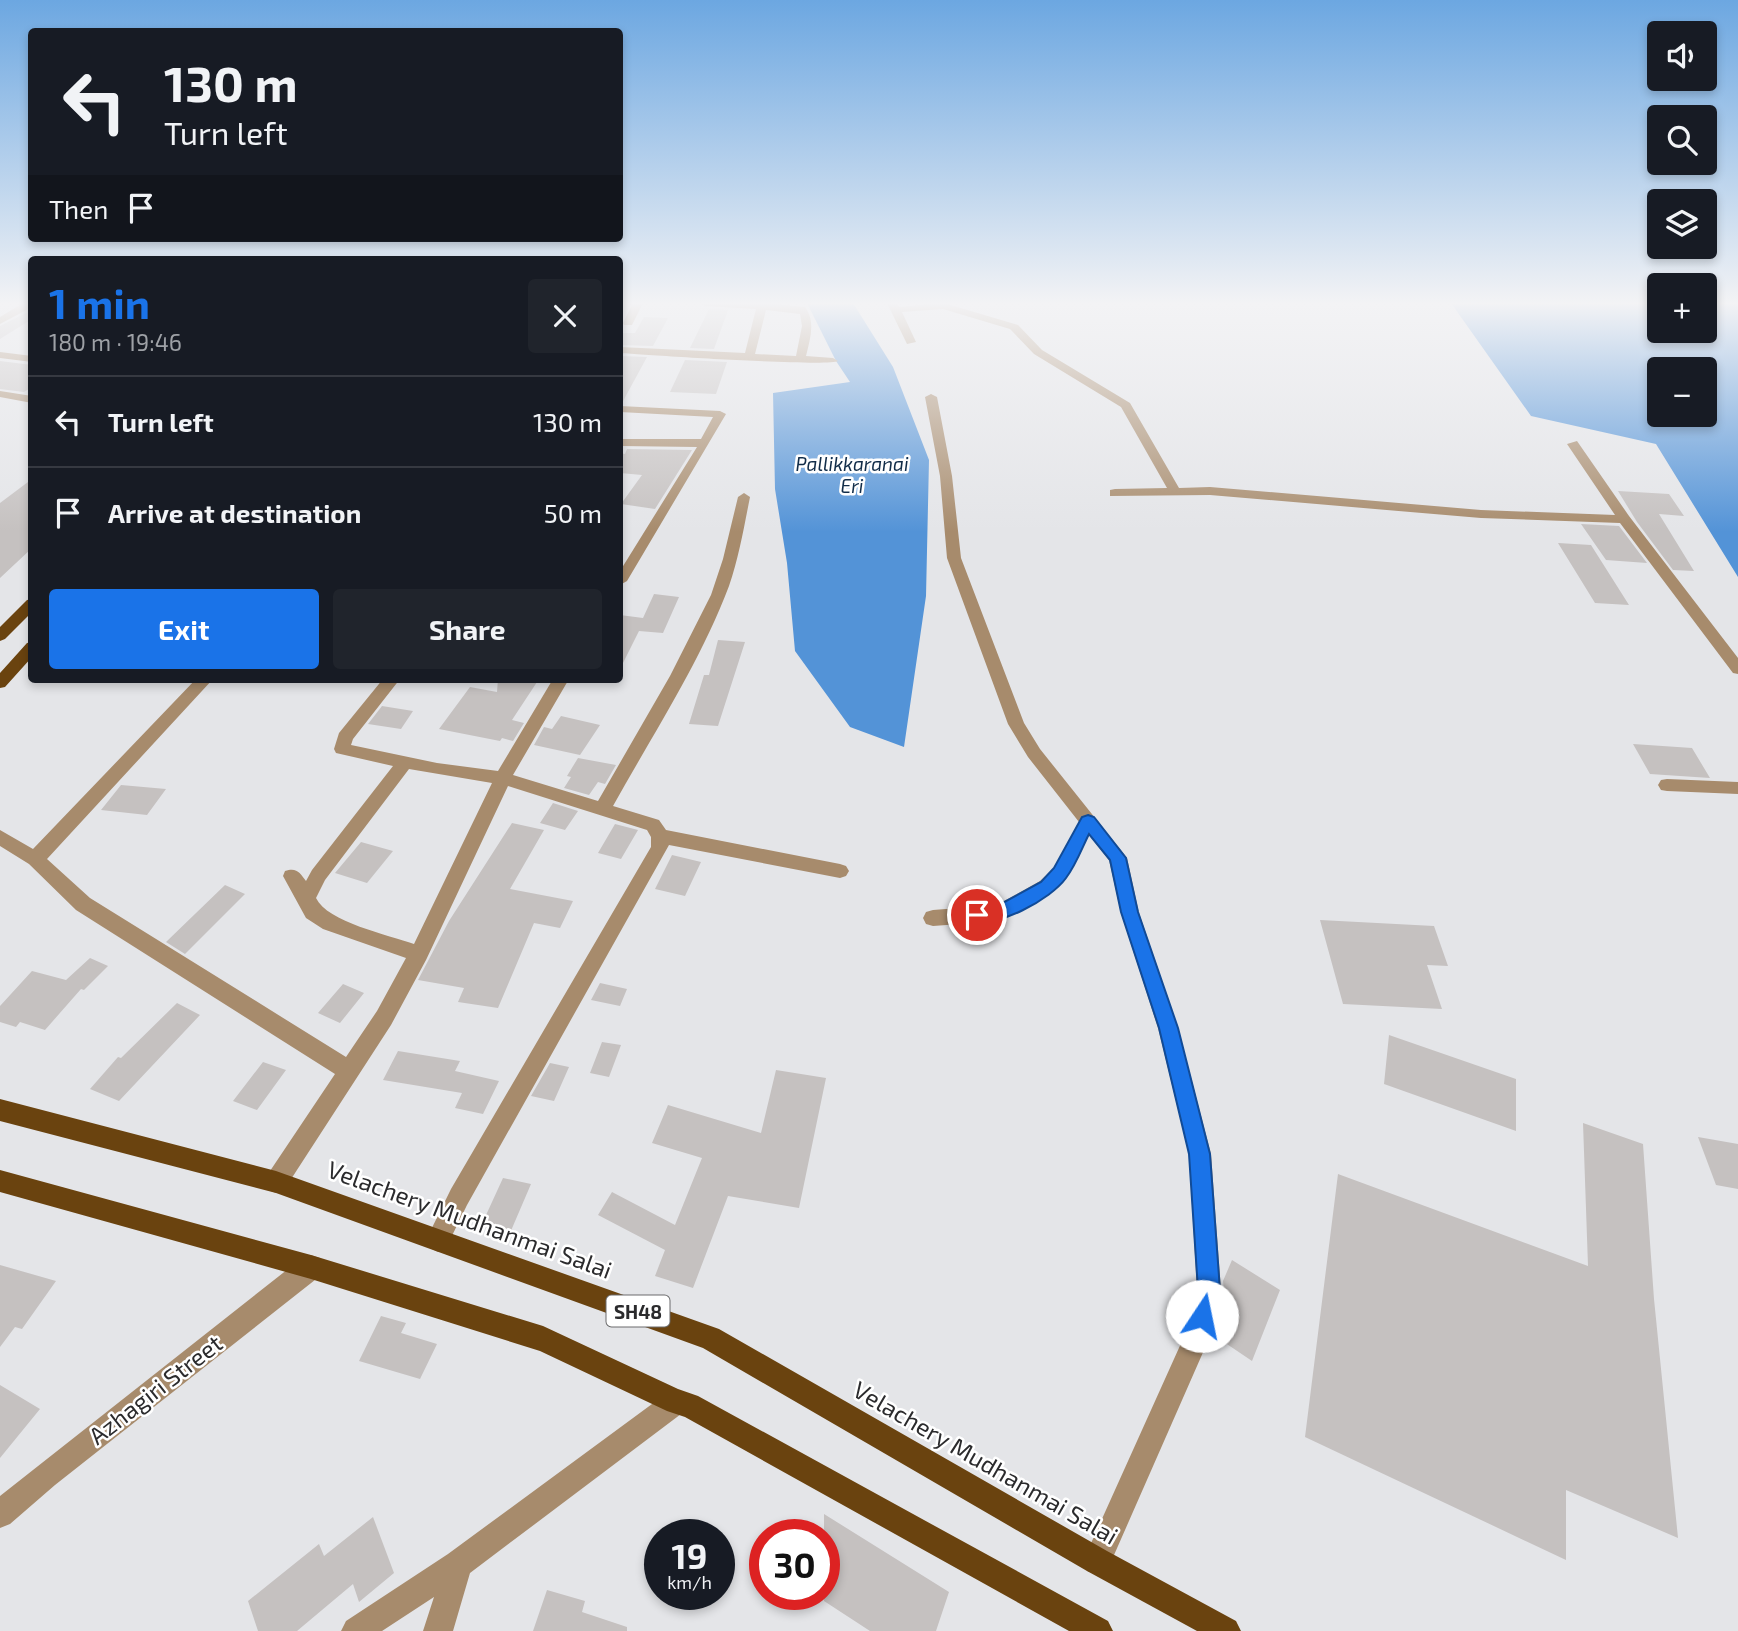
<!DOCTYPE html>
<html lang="en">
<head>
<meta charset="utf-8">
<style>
	:root { --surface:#171b24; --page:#20242c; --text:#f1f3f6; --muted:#9ea1a6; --line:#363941; --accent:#1a73e8 }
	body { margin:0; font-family:"Exo 2",sans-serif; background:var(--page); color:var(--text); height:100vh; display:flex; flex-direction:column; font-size:26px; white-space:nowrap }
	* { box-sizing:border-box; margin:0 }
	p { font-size:23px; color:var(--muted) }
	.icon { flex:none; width:38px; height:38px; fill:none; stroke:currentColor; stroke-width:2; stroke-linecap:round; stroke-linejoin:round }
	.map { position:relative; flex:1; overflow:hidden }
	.side { position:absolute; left:28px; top:256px; width:595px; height:427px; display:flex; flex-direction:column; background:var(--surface); border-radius:7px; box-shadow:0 4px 10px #0003 }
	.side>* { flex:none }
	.top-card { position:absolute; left:28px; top:28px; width:595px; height:214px; border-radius:7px; box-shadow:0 4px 10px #0003; background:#171b24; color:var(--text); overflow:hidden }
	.fabs { position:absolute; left:1647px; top:21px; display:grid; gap:14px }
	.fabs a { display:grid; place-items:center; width:70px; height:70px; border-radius:7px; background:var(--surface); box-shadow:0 4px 10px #0003; font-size:35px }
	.speed { position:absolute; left:644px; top:1519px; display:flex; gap:14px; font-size:35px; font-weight:700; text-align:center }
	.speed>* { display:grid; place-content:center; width:91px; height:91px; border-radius:50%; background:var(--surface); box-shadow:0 4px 10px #0003; line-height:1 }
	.speed small { font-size:18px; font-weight:400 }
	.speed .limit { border:10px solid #d22; background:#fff; color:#111 }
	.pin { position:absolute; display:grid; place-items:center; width:60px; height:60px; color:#fff; margin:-30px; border:4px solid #fff; border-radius:50%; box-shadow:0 2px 7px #0007 }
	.me { position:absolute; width:77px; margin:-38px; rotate:11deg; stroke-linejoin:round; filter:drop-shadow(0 0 5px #0008) }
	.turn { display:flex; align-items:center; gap:24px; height:147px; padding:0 21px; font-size:32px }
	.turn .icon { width:91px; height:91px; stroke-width:2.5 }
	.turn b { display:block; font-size:49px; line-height:60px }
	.then { display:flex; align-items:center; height:66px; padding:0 21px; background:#0003; gap:14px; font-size:26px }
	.round { display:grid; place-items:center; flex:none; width:74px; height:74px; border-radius:7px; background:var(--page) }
	.summary { display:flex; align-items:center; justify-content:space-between; height:119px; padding:0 21px }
	h1 { font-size:42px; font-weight:700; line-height:52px; color:var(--accent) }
	.button { display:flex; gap:14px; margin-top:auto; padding:14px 21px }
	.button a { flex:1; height:80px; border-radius:7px; background:var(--accent); color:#fff; font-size:28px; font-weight:700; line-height:80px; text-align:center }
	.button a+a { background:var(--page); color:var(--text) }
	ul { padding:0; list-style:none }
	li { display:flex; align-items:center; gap:21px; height:91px; padding:0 21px; border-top:2px solid var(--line) }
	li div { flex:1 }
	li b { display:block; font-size:26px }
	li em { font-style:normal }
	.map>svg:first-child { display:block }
</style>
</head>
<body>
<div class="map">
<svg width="1738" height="1631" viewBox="0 0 1738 1631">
	<rect width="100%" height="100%" fill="#e4e5e8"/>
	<path fill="#5393d7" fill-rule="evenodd" d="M 807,303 L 853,303 L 893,367 L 929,460 L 926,596 L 904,747 L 850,727 L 795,651 L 787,563 L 775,489 L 773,393 L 850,382 L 836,361 Z
		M 1451,303 L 1659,303 L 1659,331 L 1704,331 L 1705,303 L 1738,303 L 1738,577 L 1656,444 L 1531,416 ZM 1659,369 L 1704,369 L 1704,415 L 1659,415 Z"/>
	<path fill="#c5c1c0" d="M 709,309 L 728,310 L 714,349 L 690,348 Z
		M 32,310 L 32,319 L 0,339 L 0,326 Z
		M 644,317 L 668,318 L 653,346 L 620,345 L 620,333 L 635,333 Z
		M 620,356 L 647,357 L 622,403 L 620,404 Z
		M 685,360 L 727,362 L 716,394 L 670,392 Z
		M 0,361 L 32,365 L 32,387 L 24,392 L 0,389 Z
		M 627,449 L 692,450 L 655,509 L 621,504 L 642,475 L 620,473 L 620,453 L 625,454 Z
		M 32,479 L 31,549 L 0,578 L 0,503 Z
		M 1618,491 L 1669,494 L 1684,516 L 1659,514 L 1694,571 L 1673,570 L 1637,522 Z
		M 1581,524 L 1619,526 L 1647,563 L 1606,560 Z
		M 1558,543 L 1591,545 L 1629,605 L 1595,603 Z
		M 654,594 L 679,597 L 663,633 L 639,631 L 620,669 L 620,615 L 643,618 Z
		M 718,640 L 745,642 L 718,726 L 689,724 L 704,675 L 709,675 Z
		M 498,679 L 539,679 L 512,720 L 524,723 L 513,741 L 502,738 L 500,741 L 439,729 L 470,687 L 497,692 Z
		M 382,706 L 413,711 L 401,729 L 368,724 Z
		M 561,716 L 600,725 L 580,755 L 534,745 L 544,727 L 552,729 Z
		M 1633,744 L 1692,748 L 1710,778 L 1650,774 Z
		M 578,758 L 616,765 L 605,784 L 598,782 L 589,795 L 564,788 L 571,777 L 567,776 Z
		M 121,785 L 166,789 L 147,815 L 101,810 Z
		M 553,803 L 578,811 L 565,830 L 540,823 Z
		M 512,823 L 544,830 L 510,889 L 573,901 L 560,928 L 534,923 L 498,1008 L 458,1002 L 464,988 L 418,980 L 449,921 Z
		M 615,824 L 638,830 L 621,859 L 598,853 Z
		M 361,842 L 393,851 L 367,883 L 335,873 Z
		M 672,855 L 701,862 L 685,896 L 655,889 Z
		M 225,885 L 245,894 L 185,954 L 166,942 Z
		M 1320,920 L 1434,926 L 1448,966 L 1427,965 L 1442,1009 L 1343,1004 Z
		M 90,958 L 108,966 L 84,990 L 81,989 L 45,1030 L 20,1022 L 16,1027 L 0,1022 L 0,1006 L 32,971 L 66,980 Z
		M 600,983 L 627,989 L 620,1006 L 591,1000 Z
		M 343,984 L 364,993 L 340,1023 L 318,1013 Z
		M 177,1003 L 200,1015 L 119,1101 L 90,1089 L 118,1057 L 121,1058 Z
		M 1389,1035 L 1516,1079 L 1516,1131 L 1384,1084 Z
		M 602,1042 L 621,1045 L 609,1077 L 590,1073 Z
		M 398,1051 L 460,1061 L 455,1071 L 499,1081 L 483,1114 L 455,1108 L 462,1093 L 383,1080 Z
		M 263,1062 L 286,1070 L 257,1110 L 233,1101 Z
		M 550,1063 L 569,1067 L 554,1101 L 531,1096 Z
		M 776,1070 L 826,1078 L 799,1208 L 728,1196 L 693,1288 L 655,1276 L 665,1250 L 598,1215 L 612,1192 L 675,1225 L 702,1158 L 652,1143 L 668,1105 L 761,1133 Z
		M 1583,1123 L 1643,1144 L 1654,1299 L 1678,1538 L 1566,1490 L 1566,1560 L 1305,1437 L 1338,1174 L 1588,1266 Z
		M 1698,1137 L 1738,1144 L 1738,1189 L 1716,1185 Z
		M 503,1178 L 531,1184 L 510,1233 L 481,1226 Z
		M 1232,1260 L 1280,1290 L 1252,1361 L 1212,1334 L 1224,1291 L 1223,1281 Z
		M 0,1265 L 56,1281 L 22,1329 L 15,1327 L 0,1347 Z
		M 381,1316 L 406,1323 L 401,1333 L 437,1344 L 420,1379 L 359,1361 Z
		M 0,1385 L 40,1409 L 0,1458 Z
		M 824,1514 L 949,1592 L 936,1631 L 870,1631 L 824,1601 Z
		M 373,1517 L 394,1573 L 359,1602 L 353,1584 L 297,1631 L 258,1631 L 248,1601 L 319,1544 L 324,1556 Z
		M 547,1590 L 585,1601 L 582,1612 L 627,1627 L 627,1631 L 533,1631 Z"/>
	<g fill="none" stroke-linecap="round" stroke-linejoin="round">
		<path fill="#a78b6c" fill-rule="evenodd" d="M 23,303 L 32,303 L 32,307 L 0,324 L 0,317 Z
			M 633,303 L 643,303 L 632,325 L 624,325 L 623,323 Z
			M 700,303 L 763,303 L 805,307 C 816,322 810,339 806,356 L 833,358 L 838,361 C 829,367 646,355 620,353 L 620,347 L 745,353 L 756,309 L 705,306 ZM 766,310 L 800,314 L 802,326 L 796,356 L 755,354 Z
			M 887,303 L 897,303 L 899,307 L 944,303 L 1018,325 L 1042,350 L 1130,403 L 1179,488 L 1210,487 L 1481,510 L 1615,515 L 1567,444 L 1577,441 L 1629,516 L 1738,658 L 1738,674 L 1733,673 L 1620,523 L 1481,518 L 1210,495 L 1110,496 L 1110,490 L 1115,489 L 1167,488 L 1121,407 L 1034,354 L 1010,329 L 943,309 L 902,312 L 916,342 L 907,344 Z
			M 0,352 L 32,356 L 32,362 L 0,358 Z
			M 0,391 L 32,396 L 32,403 L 0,397 Z
			M 931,394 L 937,397 L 952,476 L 961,558 L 1024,723 L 1040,749 L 1127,858 L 1139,913 L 1178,1028 L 1211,1154 L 1221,1290 L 1208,1341 L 1107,1571 L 1097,1575 L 1087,1571 L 1083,1561 L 1183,1339 L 1197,1290 L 1189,1154 L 1158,1028 L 1121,913 L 1109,860 L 1089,835 L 1066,878 L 1054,891 L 1000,921 L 933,926 L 926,924 L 923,918 L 926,912 L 933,910 L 997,905 L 1040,881 L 1054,868 L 1079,822 L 1028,757 L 1008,724 L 947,558 L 940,476 L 925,397 Z
			M 620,406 L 720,411 L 726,414 L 627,581 L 620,585 L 620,571 L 697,447 L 620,446 L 620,439 L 701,439 L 713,417 L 620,412 Z
			M 744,493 L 750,497 C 744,527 739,557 729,586 C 700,663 653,734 613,806 L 659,820 L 666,830 L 840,864 L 846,866 L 849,871 L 846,876 L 840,878 L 669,845 L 467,1205 L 446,1248 L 438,1252 L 430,1248 L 426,1240 L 451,1189 L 651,847 L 651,837 L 647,830 L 508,786 L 426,960 L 391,1025 L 284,1190 L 276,1193 L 268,1190 L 265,1182 L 268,1174 L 335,1074 L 76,910 L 29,864 L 0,846 L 0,830 L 33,849 L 196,679 L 213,679 L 47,859 L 90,898 L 346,1057 L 377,1011 L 406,958 L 323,929 L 306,918 L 283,876 L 285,871 C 297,867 300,873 306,881 L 312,870 L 393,766 L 336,753 L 334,749 L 339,733 L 383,679 L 400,679 L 353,739 L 351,745 L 437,763 L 498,771 L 553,679 L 569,679 L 513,775 L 598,801 L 670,676 L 711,595 L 723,559 L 738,497 ZM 409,769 L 492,783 L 414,944 C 389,935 327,922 316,898 L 325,880 Z
			M 1667,779 L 1738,782 L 1738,794 L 1667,791 L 1661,790 L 1658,785 L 1661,780 Z
			M 311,1255 L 320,1258 L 323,1267 L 320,1276 L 55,1485 L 10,1524 L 0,1528 L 0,1496 L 302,1258 Z
			M 676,1389 L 685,1393 L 689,1402 L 685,1411 L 470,1573 L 453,1631 L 423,1631 L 434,1597 L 382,1631 L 341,1631 L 346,1621 L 448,1554 L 667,1393 Z"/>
		<path fill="#6a430f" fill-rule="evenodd" d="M 32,599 L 32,612 L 5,639 L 0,641 L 0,627 L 27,600 Z
			M 32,642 L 32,657 L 5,687 L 0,688 L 0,673 L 27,643 Z
			M 0,1099 L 276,1171 L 719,1329 L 1107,1551 L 1236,1621 L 1241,1631 L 1197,1631 L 1087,1571 L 703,1348 L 276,1193 L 0,1121 Z
			M 0,1170 L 311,1255 L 543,1326 L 678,1389 L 698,1396 L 1108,1621 L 1113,1631 L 1069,1631 L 685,1417 L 667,1411 L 540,1351 L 311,1279 L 0,1192 Z"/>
	</g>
	<linearGradient id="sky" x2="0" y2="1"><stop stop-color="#6ca7e1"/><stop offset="0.57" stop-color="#f3f3f5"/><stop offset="1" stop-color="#f3f3f5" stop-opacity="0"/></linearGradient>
	<rect width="1738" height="532" fill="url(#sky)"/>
	<path fill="#1a73e8" stroke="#114b97" stroke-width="2" d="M 1088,815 L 1094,817 L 1126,858 L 1138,912 L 1178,1028 L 1210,1154 L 1220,1290 L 1210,1324 L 1202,1327 L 1194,1324 L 1190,1316 L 1198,1290 L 1189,1154 L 1159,1028 L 1121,912 L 1110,860 L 1089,834 C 1082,848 1076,865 1066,878 C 1051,899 997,929 971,920 L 969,915 L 971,910 L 997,906 L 1041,882 L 1054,868 L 1082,817 Z"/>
	<g text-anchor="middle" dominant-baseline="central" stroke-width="5" stroke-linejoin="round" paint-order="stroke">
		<g font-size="19" font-style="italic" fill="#122d49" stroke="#fff">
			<text x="852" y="463">Pallikkaranai<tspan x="852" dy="22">Eri</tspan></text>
		</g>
		<rect fill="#fff" stroke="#6b6b6c" stroke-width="2" x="606.5" y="1295.5" width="63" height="31" rx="5"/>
		<g font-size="19" font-weight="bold" fill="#2b2b2d">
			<text x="638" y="1311">SH48</text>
		</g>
		<g font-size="24" fill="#2b2b2d" stroke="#fff">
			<text transform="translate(470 1219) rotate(20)">Velachery Mudhanmai Salai</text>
			<text transform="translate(155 1389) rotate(-38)">Azhagiri Street</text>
			<text transform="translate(986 1462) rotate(30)">Velachery Mudhanmai Salai</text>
		</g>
	</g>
</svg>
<div class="fabs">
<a><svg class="icon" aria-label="sound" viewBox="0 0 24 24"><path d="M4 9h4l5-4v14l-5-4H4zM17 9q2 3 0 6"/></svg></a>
<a><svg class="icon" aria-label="search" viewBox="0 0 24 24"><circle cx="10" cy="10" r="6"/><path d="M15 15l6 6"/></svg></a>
<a><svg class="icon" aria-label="layers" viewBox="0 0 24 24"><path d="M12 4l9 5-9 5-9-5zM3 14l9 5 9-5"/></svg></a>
<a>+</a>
<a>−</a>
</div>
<div class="speed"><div>19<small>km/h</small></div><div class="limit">30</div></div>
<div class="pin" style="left:977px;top:915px;background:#d93025"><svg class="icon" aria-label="arrive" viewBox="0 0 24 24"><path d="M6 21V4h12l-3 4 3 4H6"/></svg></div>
<svg class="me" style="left:1202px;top:1316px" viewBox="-20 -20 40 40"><circle r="19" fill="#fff"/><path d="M0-13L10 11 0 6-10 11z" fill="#1a73e8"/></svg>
<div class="top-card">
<div class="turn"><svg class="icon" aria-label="left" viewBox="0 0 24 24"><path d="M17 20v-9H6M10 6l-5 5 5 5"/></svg><div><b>130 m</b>Turn left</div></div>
<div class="then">Then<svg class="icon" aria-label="arrive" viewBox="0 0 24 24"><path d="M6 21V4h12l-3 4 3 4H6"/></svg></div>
</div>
<section class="side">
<div class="summary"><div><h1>1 min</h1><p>180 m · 19:46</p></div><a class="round"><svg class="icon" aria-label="close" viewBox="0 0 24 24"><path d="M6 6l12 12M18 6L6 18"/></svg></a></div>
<ul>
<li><svg class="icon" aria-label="left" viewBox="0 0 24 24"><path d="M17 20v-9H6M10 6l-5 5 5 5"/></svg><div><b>Turn left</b></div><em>130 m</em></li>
<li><svg class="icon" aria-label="arrive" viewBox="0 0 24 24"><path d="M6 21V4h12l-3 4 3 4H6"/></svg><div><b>Arrive at destination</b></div><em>50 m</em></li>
</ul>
<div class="button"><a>Exit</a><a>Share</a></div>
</section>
</div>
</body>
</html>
